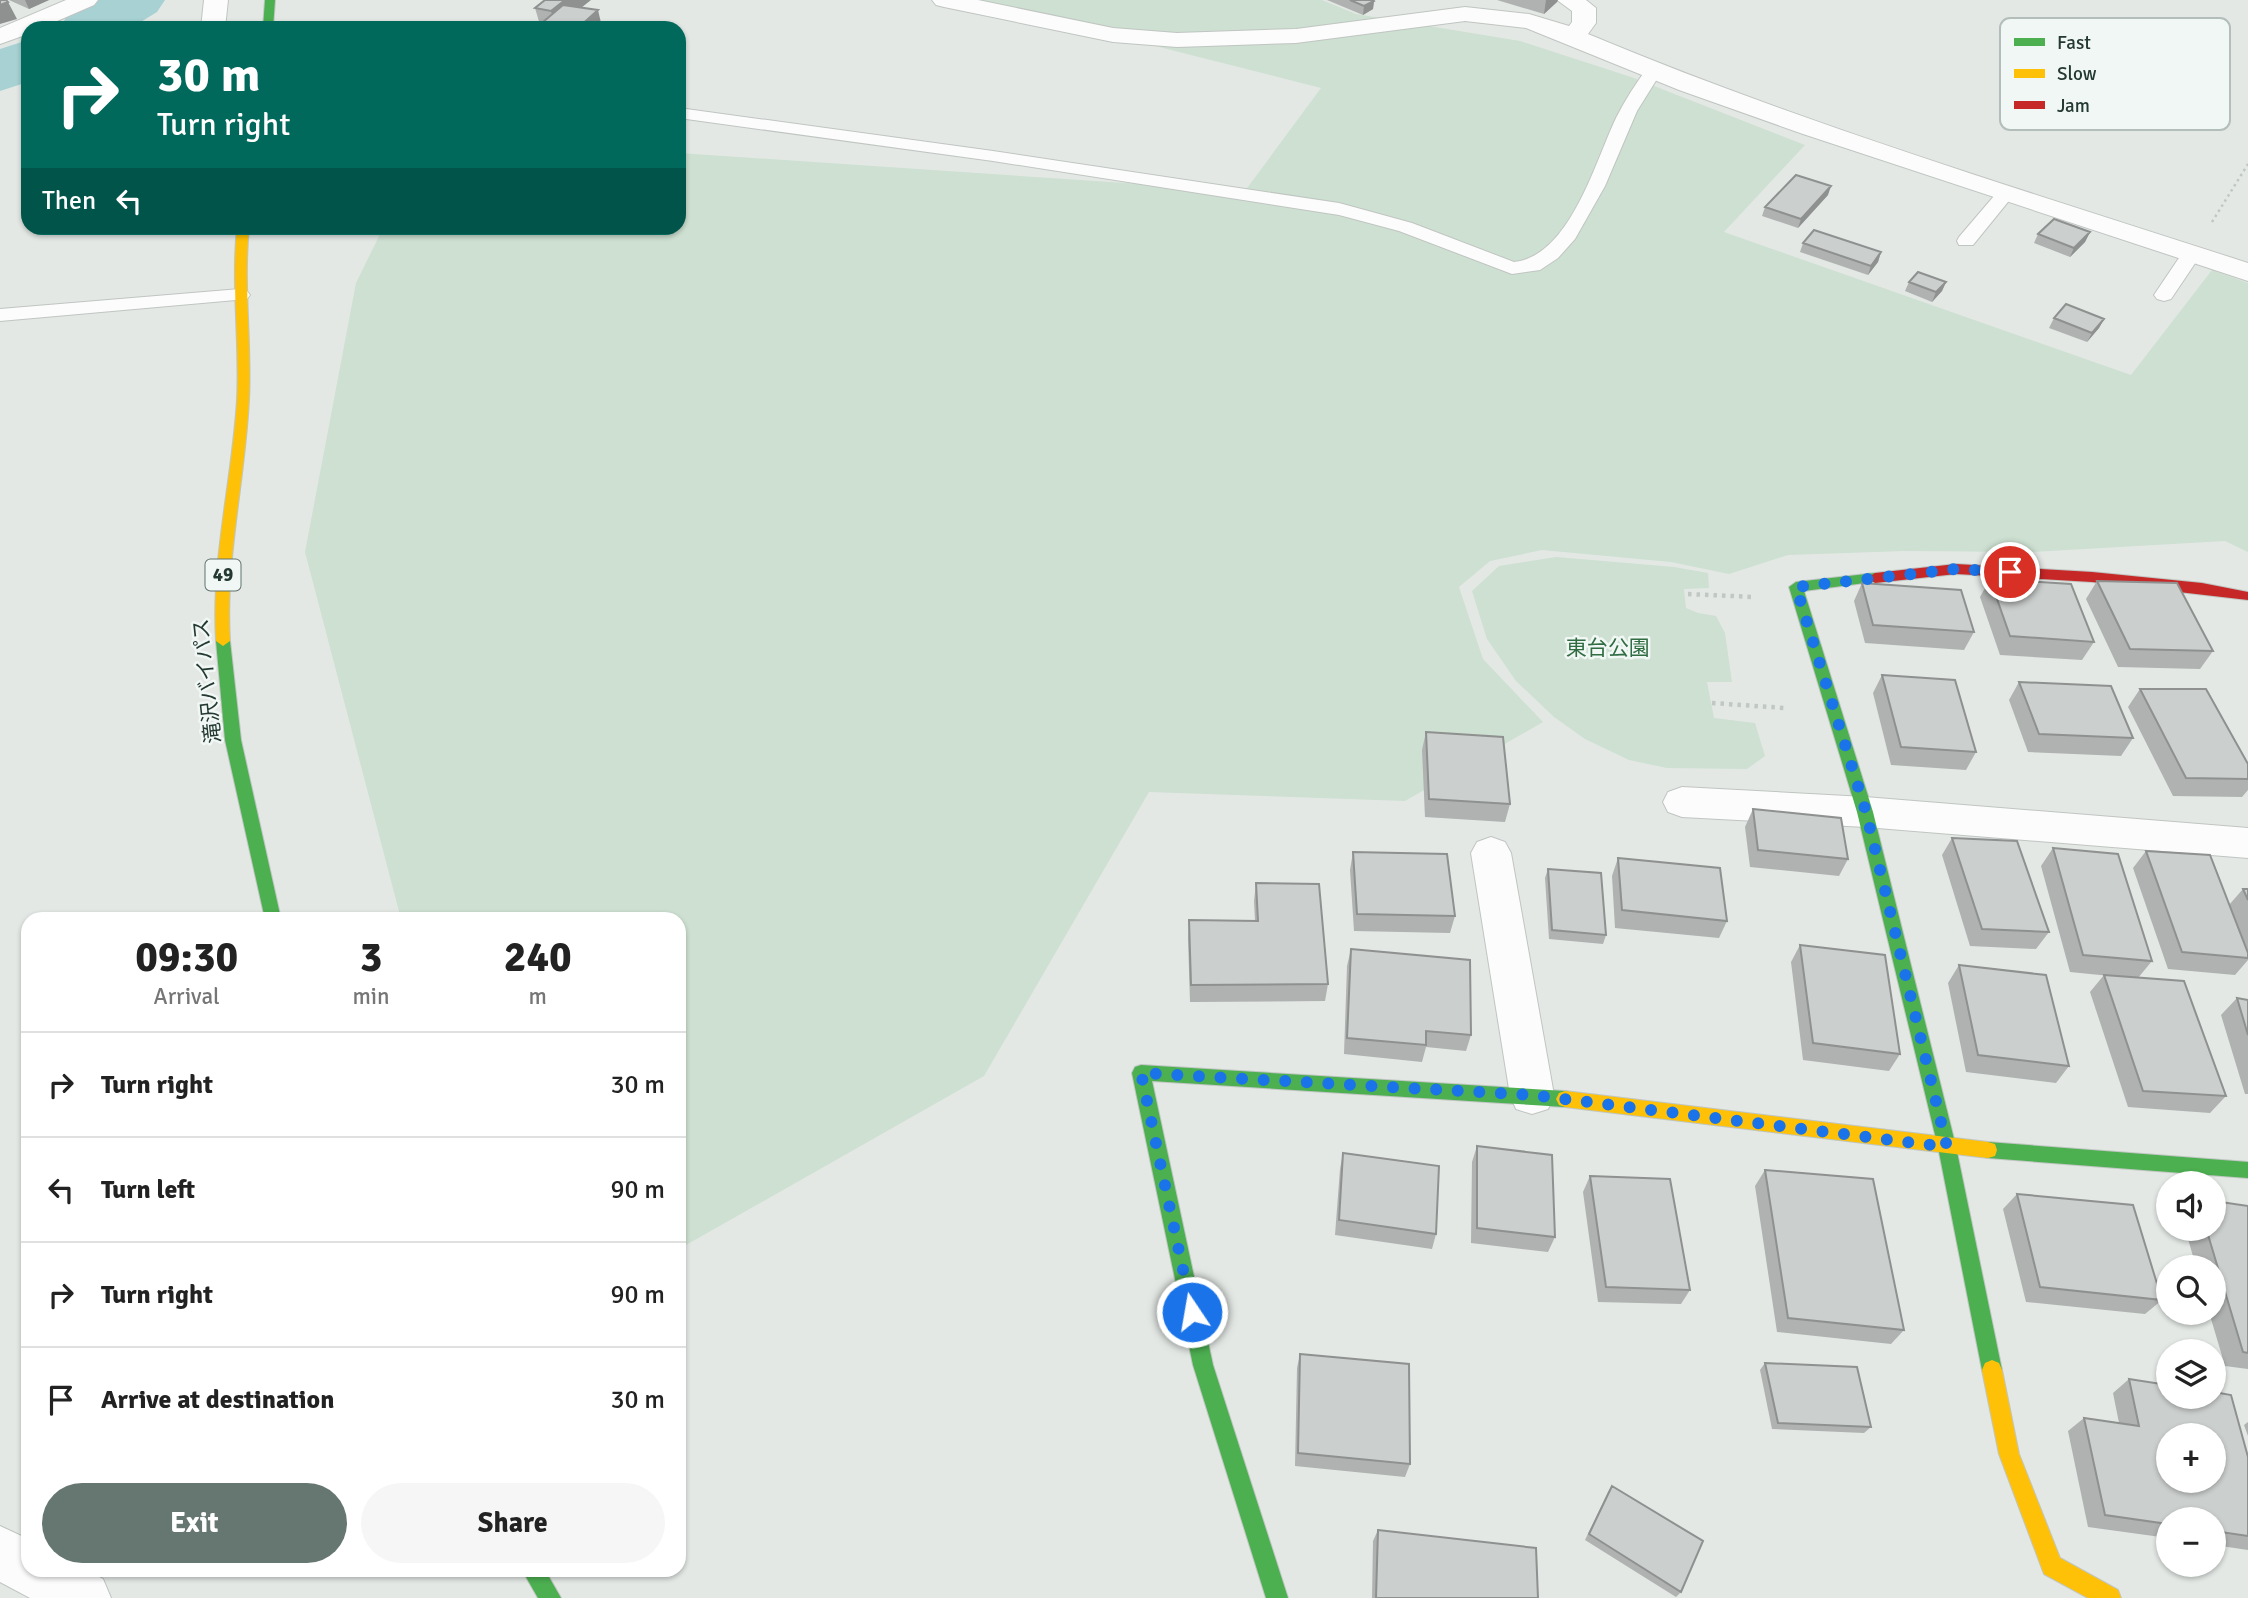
<!DOCTYPE html>
<html lang="en">
<head>
<meta charset="utf-8">
<style>
	:root { --surface:#fff; --page:#f6f6f6; --text:#222; --muted:#767676; --line:#e0e0e0; --accent:#667670 }
	body { margin:0; font-family:Signika,"Noto Sans JP",sans-serif; background:var(--page); color:var(--text); height:100vh; display:flex; flex-direction:column; font-size:26px; white-space:nowrap }
	* { box-sizing:border-box; margin:0 }
	p { font-size:23px; color:var(--muted) }
	.icon { flex:none; width:38px; height:38px; fill:none; stroke:currentColor; stroke-width:2; stroke-linecap:round; stroke-linejoin:round }
	.map { position:relative; flex:1; overflow:hidden }
	.sheet { position:absolute; left:21px; top:912px; width:665px; height:665px; display:flex; flex-direction:column; background:var(--surface); border-radius:21px; box-shadow:0 2px 5px #0004 }
	.sheet>* { flex:none }
	.guide { position:absolute; left:21px; top:21px; width:665px; height:214px; border-radius:21px; box-shadow:0 2px 5px #0004; background:#00695c; color:#fff; overflow:hidden }
	.fabs { position:absolute; left:2156px; top:1171px; display:grid; gap:14px }
	.fabs a { display:grid; place-items:center; width:70px; height:70px; border-radius:50%; background:var(--surface); box-shadow:0 2px 5px #0004; font-size:35px }
	.pin { position:absolute; display:grid; place-items:center; width:60px; height:60px; color:#fff; margin:-30px; border:4px solid #fff; border-radius:50%; box-shadow:0 2px 7px #0007 }
	.me { position:absolute; width:77px; margin:-38px; rotate:348deg; stroke-linejoin:round; filter:drop-shadow(0 0 5px #0008) }
	.turn { display:flex; align-items:center; gap:24px; height:147px; padding:0 21px; font-size:32px }
	.turn .icon { width:91px; height:91px; stroke-width:2.5 }
	.turn b { display:block; font-size:49px; line-height:60px }
	.then { display:flex; align-items:center; height:66px; padding:0 21px; background:#0003; gap:14px; font-size:26px }
	.eta { display:flex; justify-content:space-evenly; align-items:center; height:119px; text-align:center }
	.eta b { font-size:42px; font-weight:800; line-height:49px }
	.cta { display:flex; gap:14px; margin-top:auto; padding:14px 21px }
	.cta a { flex:1; height:80px; border-radius:42px; background:var(--accent); color:#fff; font-size:28px; font-weight:800; line-height:80px; text-align:center }
	.cta a+a { background:var(--page); color:var(--text) }
	ul { padding:0; list-style:none }
	li { display:flex; align-items:center; gap:21px; height:105px; padding:0 21px; border-top:2px solid var(--line) }
	li div { flex:1 }
	li b { display:block; font-size:26px }
	li em { font-style:normal }
	.map>svg:first-child { display:block }
</style>
</head>
<body>
<div class="map">
<svg width="2248" height="1598" viewBox="0 0 2248 1598">
	<rect width="100%" height="100%" fill="#e3e8e5"/>
	<path fill="#cde0d1" d="M 973,0 L 1322,0 L 1356,14 L 1520,41 L 1631,77 L 1805,145 L 1724,232 L 2131,375 L 2212,270 L 2248,283 L 2248,552 L 2225,541 L 2032,552 L 1904,551 L 1788,555 L 1729,574 L 1671,562 L 1542,550 L 1490,561 L 1459,587 L 1483,659 L 1543,722 L 1405,801 L 1149,792 L 984,1076 L 679,1249 L 679,919 L 401,919 L 305,552 L 356,283 L 383,228 L 679,228 L 679,153 L 1245,191 L 1321,88 Z
		M 1556,557 L 1674,567 L 1708,573 L 1709,588 L 1684,589 L 1686,608 L 1698,613 L 1716,616 L 1725,633 L 1732,682 L 1707,682 L 1714,718 L 1755,723 L 1765,756 L 1747,769 L 1667,768 L 1629,760 L 1585,739 L 1554,717 L 1516,681 L 1487,639 L 1472,591 L 1499,566 Z"/>
	<g fill="none" stroke-linecap="round" stroke-linejoin="round">
		<path fill="#a7d1d3" fill-rule="evenodd" d="M 94,0 L 165,0 L 157,12 L 131,28 L 59,28 L 68,15 Z
			M 28,40 L 28,82 L 0,91 L 0,49 Z"/>
		<g stroke="#c0c5c2" stroke-width="2">
			<path id="lane" d="M 1654,66 L 1662,71 L 1637,111 L 1605,186 L 1575,239 L 1558,258 L 1540,270 L 1512,274 L 1399,231 L 1339,215 L 993,161 L 679,118 L 679,108 L 993,151 L 1339,203 L 1412,223 L 1514,262 C 1570,256 1595,162 1616,118 C 1625,100 1636,83 1648,67 Z
				M 2006,188 L 2012,189 L 2015,193 L 2012,197 L 1973,245 L 1959,245 L 1957,241 L 1959,237 L 2000,189 Z
				M 2192,247 L 2202,253 L 2171,299 L 2164,301 L 2157,299 L 2154,295 L 2185,249 Z
				M 240,289 L 247,291 L 250,295 L 247,299 L 0,321 L 0,309 Z"/>
		</g>
		<g stroke="#c0c5c2" stroke-width="2">
			<path id="street" d="M 66,0 L 98,0 L 94,5 L 41,28 L 28,28 L 28,34 L 0,44 L 0,28 Z
				M 204,0 L 228,0 L 225,28 L 201,28 Z
				M 932,0 L 978,0 L 1113,28 L 1177,33 L 1296,29 L 1465,7 L 1529,14 L 1569,26 L 1572,22 L 1572,11 L 1557,0 L 1586,0 L 1596,8 L 1596,23 L 1588,34 C 1803,124 2026,191 2248,263 L 2248,281 L 1803,134 L 1679,90 L 1526,28 L 1465,21 L 1296,43 L 1177,47 L 1113,42 L 944,7 L 936,5 Z
				M 1682,787 L 1865,797 L 2248,828 L 2248,858 L 1865,827 L 1682,817 L 1668,812 L 1663,802 L 1668,792 Z
				M 1491,837 L 1505,842 L 1511,853 L 1554,1095 L 1548,1109 L 1532,1114 L 1516,1109 L 1510,1095 L 1471,853 L 1477,842 Z
				M 0,1526 L 28,1539 L 28,1570 L 86,1570 L 103,1579 L 111,1598 L 30,1598 L 0,1582 Z"/>
		</g>
		<g stroke="#c0c6c2" stroke-width="2">
			<path id="fast" d="M 265,0 L 275,0 L 273,28 L 263,28 Z
				M 1875,573 L 1880,575 L 1882,578 L 1880,581 L 1804,591 L 1873,812 L 1956,1147 L 2002,1370 L 1999,1377 L 1992,1380 L 1985,1377 L 1982,1370 L 1938,1147 L 1857,812 L 1789,587 L 1796,582 Z
				M 223,636 L 230,641 L 241,740 L 281,919 L 265,919 L 225,740 L 216,641 Z
				M 1141,1065 L 1565,1091 L 1571,1093 L 1574,1099 L 1571,1105 L 1565,1107 L 1152,1081 L 1213,1365 L 1288,1598 L 1266,1598 L 1193,1365 L 1132,1073 L 1135,1067 Z
				M 1988,1142 L 2248,1162 L 2248,1178 L 1988,1158 L 1981,1156 L 1979,1150 L 1981,1144 Z
				M 522,1570 L 545,1570 L 561,1598 L 538,1598 Z"/>
		</g>
		<g stroke="#c0c6c2" stroke-width="2">
			<path id="slow" d="M 237,228 L 249,228 C 243,286 252,343 249,400 C 245,481 225,559 230,641 L 223,646 L 216,641 C 211,559 232,481 237,400 C 240,343 231,286 237,228 Z
				M 1565,1091 L 1988,1142 L 1995,1144 L 1997,1150 L 1995,1156 L 1988,1158 L 1565,1107 L 1559,1105 L 1556,1099 L 1559,1093 Z
				M 1992,1360 L 1999,1363 L 2002,1370 L 2019,1454 L 2060,1558 L 2118,1590 L 2121,1598 L 2088,1598 L 2044,1574 L 1999,1454 L 1982,1370 L 1985,1363 Z"/>
		</g>
		<g stroke="#c0c6c2" stroke-width="2">
			<path id="jam" d="M 1956,564 L 2092,572 L 2202,583 L 2248,592 L 2248,600 L 2092,582 L 1956,574 L 1875,583 L 1868,578 L 1875,573 Z"/>
		</g>
		<path stroke="#c0c8c4" stroke-width="2.5" stroke-dasharray="2.5 3.5" stroke-linecap="butt" d="M 2212,222 L 2248,164"/>
		<path stroke="#c0c8c4" stroke-width="4.5" stroke-dasharray="3.5 5" stroke-linecap="butt" d="M 1688,594 L 1753,597
			M 1712,703 L 1785,708"/>
		<use href="#lane" fill="#fbfcfb" fill-rule="evenodd"/>
		<use href="#street" fill="#fbfcfb" fill-rule="evenodd"/>
		<use href="#fast" fill="#4caf50" fill-rule="evenodd"/>
		<use href="#slow" fill="#ffc107" fill-rule="evenodd"/>
		<use href="#jam" fill="#c62828" fill-rule="evenodd"/>
	</g>
	<path fill="#afb2b0" d="M 9,0 L 49,0 L 29,9 Z
		M 1327,0 L 1373,0 L 1374,1 L 1373,9 L 1363,15 Z
		M 1497,0 L 1558,0 L 1557,2 L 1544,14 Z
		M 582,7 L 602,27 L 600,28 L 536,28 L 540,25 L 535,8 Z
		M 1828,195 L 1798,228 L 1762,216 L 1765,207 Z
		M 2090,232 L 2085,242 L 2070,257 L 2034,243 L 2038,234 Z
		M 1803,243 L 1881,252 L 1878,262 L 1868,275 L 1800,252 Z
		M 1909,282 L 1946,282 L 1942,291 L 1932,302 L 1905,291 Z
		M 2054,318 L 2104,319 L 2099,328 L 2087,342 L 2049,328 Z
		M 1990,579 L 2094,642 L 2082,660 L 2000,655 L 1980,597 Z
		M 2097,581 L 2213,651 L 2200,669 L 2118,667 L 2086,599 Z
		M 1862,583 L 1974,632 L 1964,650 L 1865,643 L 1854,601 Z
		M 1882,675 L 1976,752 L 1966,770 L 1891,765 L 1873,693 Z
		M 2019,682 L 2133,738 L 2121,756 L 2028,752 L 2009,700 Z
		M 2140,689 L 2248,764 L 2248,790 L 2242,797 L 2173,796 L 2128,707 Z
		M 1426,732 L 1510,804 L 1505,822 L 1425,817 L 1422,750 Z
		M 1753,809 L 1848,859 L 1839,876 L 1750,867 L 1745,827 Z
		M 1952,838 L 2049,932 L 2036,949 L 1970,946 L 1942,855 Z
		M 2053,848 L 2152,961 L 2138,978 L 2226,1096 L 2210,1113 L 2128,1107 L 2090,992 L 2104,975 L 2120,977 L 2070,972 L 2041,866 Z
		M 2146,851 L 2229,905 L 2243,889 L 2248,889 L 2248,960 L 2235,975 L 2168,969 L 2133,868 Z
		M 1353,852 L 1455,916 L 1450,933 L 1354,931 L 1350,870 Z
		M 1618,858 L 1727,921 L 1719,938 L 1615,928 L 1612,876 Z
		M 1548,869 L 1606,935 L 1603,944 L 1549,939 L 1545,878 Z
		M 1256,883 L 1328,984 L 1325,1001 L 1190,1002 L 1188,938 L 1189,920 L 1255,921 L 1254,901 Z
		M 1800,945 L 1900,1054 L 1889,1071 L 1803,1060 L 1791,962 Z
		M 1351,949 L 1471,1035 L 1466,1051 L 1426,1047 L 1422,1062 L 1344,1054 L 1347,966 Z
		M 1959,965 L 2069,1066 L 2056,1083 L 1966,1072 L 1948,983 Z
		M 2237,998 L 2248,1000 L 2248,1094 L 2245,1094 L 2221,1015 Z
		M 1477,1146 L 1555,1237 L 1548,1252 L 1471,1243 L 1472,1162 Z
		M 1343,1153 L 1436,1234 L 1432,1249 L 1335,1235 L 1340,1169 Z
		M 1765,1170 L 1904,1330 L 1891,1344 L 1777,1332 L 1755,1186 Z
		M 1590,1176 L 1690,1290 L 1681,1304 L 1598,1302 L 1583,1192 Z
		M 2017,1194 L 2162,1300 L 2145,1314 L 2026,1302 L 2003,1209 Z
		M 2248,1206 L 2248,1369 L 2225,1366 L 2209,1312 L 2214,1312 L 2214,1267 L 2196,1267 L 2185,1228 L 2214,1228 Z
		M 1300,1354 L 1410,1464 L 1405,1477 L 1295,1466 L 1297,1368 Z
		M 1765,1363 L 1871,1427 L 1864,1433 L 1772,1429 L 1760,1370 Z
		M 2129,1379 L 2248,1457 L 2248,1550 L 2214,1545 L 2214,1519 L 2168,1519 L 2168,1538 L 2088,1527 L 2068,1431 L 2084,1418 L 2119,1423 L 2113,1393 Z
		M 2248,1422 L 2248,1436 L 2244,1425 Z
		M 1612,1486 L 1681,1592 L 1676,1597 L 1585,1540 L 1608,1492 Z
		M 1378,1530 L 1538,1598 L 1372,1598 L 1373,1541 Z"/>
	<path fill="#8e9190" d="M 25,0 L 49,0 L 29,9 Z
		M 565,0 L 591,0 L 556,28 L 551,11 Z
		M 1546,0 L 1558,0 L 1557,2 L 1544,14 Z
		M 1374,1 L 1373,9 L 1363,15 L 1364,6 Z
		M 8,2 L 17,19 L 0,24 L 0,5 Z
		M 598,10 L 602,27 L 600,28 L 578,28 Z
		M 1831,186 L 1828,195 L 1798,228 L 1801,219 Z
		M 2090,232 L 2085,242 L 2070,257 L 2074,248 Z
		M 1881,252 L 1878,262 L 1868,275 L 1871,266 Z
		M 1946,282 L 1942,291 L 1932,302 L 1936,292 Z
		M 2104,319 L 2099,328 L 2087,342 L 2092,333 Z"/>
	<path fill="#cbcfcd" stroke="#8e9190" stroke-width="2" fill-rule="evenodd" d="M 0,0 L 6,0 L 8,2 L 0,5 Z
		M 545,0 L 565,0 L 551,11 L 535,8 Z
		M 1350,0 L 1373,0 L 1374,1 L 1364,6 Z
		M 563,5 L 598,10 L 578,28 L 536,28 Z
		M 1796,175 L 1831,186 L 1801,219 L 1765,207 Z
		M 2054,219 L 2090,232 L 2074,248 L 2038,234 Z
		M 1814,230 L 1881,252 L 1871,266 L 1803,243 Z
		M 1918,272 L 1946,282 L 1936,292 L 1909,282 Z
		M 2066,304 L 2104,319 L 2092,333 L 2054,318 Z
		M 1990,579 L 2071,584 L 2094,642 L 2010,636 Z
		M 2097,581 L 2177,583 L 2213,651 L 2130,649 Z
		M 1862,583 L 1961,590 L 1974,632 L 1873,625 Z
		M 1882,675 L 1955,680 L 1976,752 L 1901,747 Z
		M 2019,682 L 2111,686 L 2133,738 L 2039,734 Z
		M 2140,689 L 2206,689 L 2248,764 L 2248,779 L 2186,778 Z
		M 1426,732 L 1503,737 L 1510,804 L 1429,799 Z
		M 1753,809 L 1841,818 L 1848,859 L 1758,850 Z
		M 1952,838 L 2017,841 L 2049,932 L 1982,929 Z
		M 2053,848 L 2118,854 L 2152,961 L 2083,955 Z
		M 2146,851 L 2210,855 L 2248,953 L 2248,958 L 2182,952 Z
		M 1353,852 L 1447,854 L 1455,916 L 1357,914 Z
		M 1618,858 L 1720,868 L 1727,921 L 1622,910 Z
		M 1548,869 L 1601,873 L 1606,935 L 1552,930 Z
		M 1256,883 L 1319,884 L 1328,984 L 1191,985 L 1189,920 L 1258,921 Z
		M 2243,889 L 2248,889 L 2248,900 Z
		M 1800,945 L 1885,955 L 1900,1054 L 1813,1043 Z
		M 1351,949 L 1470,960 L 1471,1035 L 1426,1031 L 1426,1045 L 1347,1038 Z
		M 1959,965 L 2046,975 L 2069,1066 L 1978,1055 Z
		M 2104,975 L 2184,981 L 2226,1096 L 2143,1091 Z
		M 2237,998 L 2248,1000 L 2248,1035 Z
		M 1477,1146 L 1552,1155 L 1555,1237 L 1477,1228 Z
		M 1343,1153 L 1439,1166 L 1436,1234 L 1339,1220 Z
		M 1765,1170 L 1873,1179 L 1904,1330 L 1788,1318 Z
		M 1590,1176 L 1670,1179 L 1690,1290 L 1606,1287 Z
		M 2017,1194 L 2133,1205 L 2162,1300 L 2040,1287 Z
		M 2214,1201 L 2248,1206 L 2248,1353 L 2243,1352 L 2206,1228 L 2214,1228 Z
		M 1300,1354 L 1409,1364 L 1410,1464 L 1298,1453 Z
		M 1765,1363 L 1857,1367 L 1871,1427 L 1778,1423 Z
		M 2129,1379 L 2168,1385 L 2168,1396 L 2214,1396 L 2214,1392 L 2231,1395 L 2248,1457 L 2248,1536 L 2214,1531 L 2214,1519 L 2168,1519 L 2168,1524 L 2105,1515 L 2084,1418 L 2139,1426 ZM 2168,1435 L 2214,1435 L 2214,1480 L 2168,1480 Z
		M 1612,1486 L 1703,1541 L 1681,1592 L 1589,1534 Z
		M 1378,1530 L 1536,1548 L 1538,1598 L 1376,1598 Z"/>
	<g fill="none" stroke-linecap="round" stroke-linejoin="round">
		<path stroke="#1a73e8" stroke-width="12" stroke-dasharray="0 21.6" d="M 1192,1312 L 1141,1073 L 1532,1095 L 1947,1147 L 1866,812 L 1796,587 L 1956,569 L 2010,572"/>
	</g>
	<g text-anchor="middle" dominant-baseline="central" stroke-width="5" stroke-linejoin="round" paint-order="stroke">
		<rect fill="#f1f7f4" stroke="#61726c" stroke-width="2" x="205.5" y="559.5" width="35" height="31" rx="5"/>
		<g font-size="19" font-weight="bold" fill="#233931">
			<text x="223" y="575">49</text>
		</g>
		<g font-size="21" fill="#306d42" stroke="#f1f7f4">
			<text x="1608" y="648">東台公園</text>
		</g>
		<g font-size="21" fill="#233931" stroke="#f1f7f4">
			<text transform="translate(207 681) rotate(-96)">滝沢バイパス</text>
		</g>
	</g>
	<rect x="2000" y="18" width="230" height="112" rx="10" fill="#f1f7f4" stroke="#b3beba" stroke-width="2"/>
	<rect x="2014" y="38" width="31" height="8" fill="#4caf50"/>
	<rect x="2014" y="69" width="31" height="9" fill="#ffc107"/>
	<rect x="2014" y="101" width="31" height="8" fill="#c62828"/>
	<g font-size="19" fill="#233931">
		<text x="2057" y="49">Fast</text>
		<text x="2057" y="80">Slow</text>
		<text x="2057" y="112">Jam</text>
	</g>
</svg>
<div class="fabs">
<a><svg class="icon" aria-label="sound" viewBox="0 0 24 24"><path d="M4 9h4l5-4v14l-5-4H4zM17 9q2 3 0 6"/></svg></a>
<a><svg class="icon" aria-label="search" viewBox="0 0 24 24"><circle cx="10" cy="10" r="6"/><path d="M15 15l6 6"/></svg></a>
<a><svg class="icon" aria-label="layers" viewBox="0 0 24 24"><path d="M12 4l9 5-9 5-9-5zM3 14l9 5 9-5"/></svg></a>
<a>+</a>
<a>−</a>
</div>
<div class="pin" style="left:2010px;top:572px;background:#d93025"><svg class="icon" aria-label="arrive" viewBox="0 0 24 24"><path d="M6 21V4h12l-3 4 3 4H6"/></svg></div>
<svg class="me" style="left:1192px;top:1312px" viewBox="-20 -20 40 40"><circle r="17" fill="#1a73e8" stroke="#fff" stroke-width="3"/><path d="M0-11L8 9 0 5-8 9z" fill="#fff"/></svg>
<div class="guide">
<div class="turn"><svg class="icon" aria-label="right" viewBox="0 0 24 24"><path d="M7 20v-9h11M14 6l5 5-5 5"/></svg><div><b>30 m</b>Turn right</div></div>
<div class="then">Then<svg class="icon" aria-label="left" viewBox="0 0 24 24"><path d="M17 20v-9H6M10 6l-5 5 5 5"/></svg></div>
</div>
<section class="sheet">
<div class="eta">
<div><b>09:30</b><p>Arrival</p></div>
<div><b>3</b><p>min</p></div>
<div><b>240</b><p>m</p></div>
</div>
<ul>
<li><svg class="icon" aria-label="right" viewBox="0 0 24 24"><path d="M7 20v-9h11M14 6l5 5-5 5"/></svg><div><b>Turn right</b></div><em>30 m</em></li>
<li><svg class="icon" aria-label="left" viewBox="0 0 24 24"><path d="M17 20v-9H6M10 6l-5 5 5 5"/></svg><div><b>Turn left</b></div><em>90 m</em></li>
<li><svg class="icon" aria-label="right" viewBox="0 0 24 24"><path d="M7 20v-9h11M14 6l5 5-5 5"/></svg><div><b>Turn right</b></div><em>90 m</em></li>
<li><svg class="icon" aria-label="arrive" viewBox="0 0 24 24"><path d="M6 21V4h12l-3 4 3 4H6"/></svg><div><b>Arrive at destination</b></div><em>30 m</em></li>
</ul>
<div class="cta"><a>Exit</a><a>Share</a></div>
</section>
</div>
</body>
</html>
